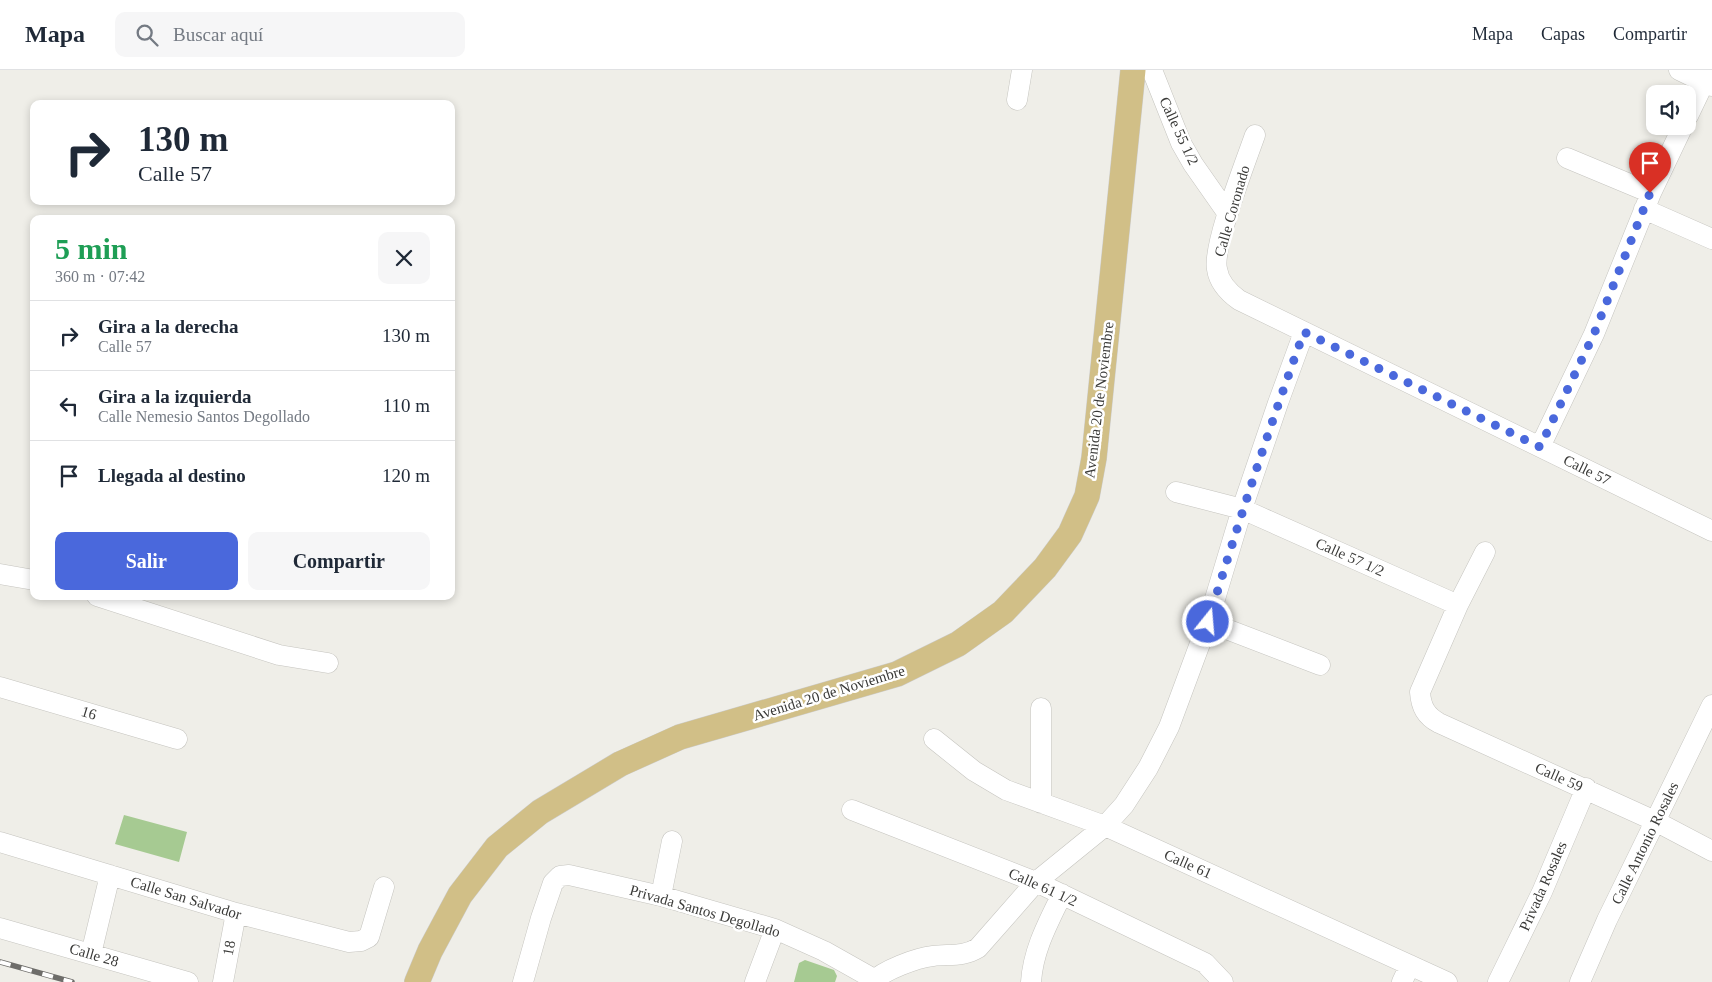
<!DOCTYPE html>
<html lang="es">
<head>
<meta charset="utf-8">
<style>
	:root { --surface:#fff; --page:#f6f6f7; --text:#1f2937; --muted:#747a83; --line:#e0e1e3; --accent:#4a68dc }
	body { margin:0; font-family:"Times New Roman",serif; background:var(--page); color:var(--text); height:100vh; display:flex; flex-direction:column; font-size:19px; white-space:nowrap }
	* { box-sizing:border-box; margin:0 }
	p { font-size:16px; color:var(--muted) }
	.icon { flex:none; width:28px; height:28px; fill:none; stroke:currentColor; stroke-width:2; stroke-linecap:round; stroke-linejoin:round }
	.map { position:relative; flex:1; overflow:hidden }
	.drawer { position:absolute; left:30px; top:145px; width:425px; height:385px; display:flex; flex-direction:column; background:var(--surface); border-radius:10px; box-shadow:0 2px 8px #0003 }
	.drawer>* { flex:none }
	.banner { position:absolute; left:30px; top:30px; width:425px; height:105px; border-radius:10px; box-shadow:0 2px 8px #0003; background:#fff; color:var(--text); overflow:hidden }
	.buttons { position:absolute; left:1646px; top:15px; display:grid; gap:10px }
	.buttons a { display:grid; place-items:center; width:50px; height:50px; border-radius:10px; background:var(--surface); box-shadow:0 2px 8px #0003; font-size:25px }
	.pin { position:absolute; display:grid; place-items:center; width:42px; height:42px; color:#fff; margin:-51px -21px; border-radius:50% 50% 50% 0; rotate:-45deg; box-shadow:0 0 5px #0007 }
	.pin .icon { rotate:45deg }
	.me { position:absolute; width:55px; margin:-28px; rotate:17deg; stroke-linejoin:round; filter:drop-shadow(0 0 4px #0008) }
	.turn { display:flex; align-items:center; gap:18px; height:105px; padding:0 25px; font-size:22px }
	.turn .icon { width:65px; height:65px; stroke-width:2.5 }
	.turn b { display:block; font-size:35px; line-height:42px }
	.round { display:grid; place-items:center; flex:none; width:52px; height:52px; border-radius:10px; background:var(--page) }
	.summary { display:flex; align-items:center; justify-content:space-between; height:85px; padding:0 25px }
	h1 { font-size:30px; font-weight:800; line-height:38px; color:#1e9e55 }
	.cta { display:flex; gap:10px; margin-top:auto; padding:10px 25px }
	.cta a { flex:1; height:58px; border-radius:10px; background:var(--accent); color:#fff; font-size:20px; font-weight:800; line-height:58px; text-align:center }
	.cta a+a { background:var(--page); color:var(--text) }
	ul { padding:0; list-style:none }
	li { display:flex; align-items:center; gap:15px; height:70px; padding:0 25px; border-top:1px solid var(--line) }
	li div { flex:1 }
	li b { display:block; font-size:19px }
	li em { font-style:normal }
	header { display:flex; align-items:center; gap:30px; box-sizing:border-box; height:70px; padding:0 25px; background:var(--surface); border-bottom:1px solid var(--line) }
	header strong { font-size:24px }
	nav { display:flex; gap:28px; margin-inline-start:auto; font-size:18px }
	.search { width:350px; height:45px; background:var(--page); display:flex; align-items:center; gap:12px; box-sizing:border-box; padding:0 18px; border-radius:10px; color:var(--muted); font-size:19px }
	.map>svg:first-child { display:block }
</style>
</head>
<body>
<header>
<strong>Mapa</strong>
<div class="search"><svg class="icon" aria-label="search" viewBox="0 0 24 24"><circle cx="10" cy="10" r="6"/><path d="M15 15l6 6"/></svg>Buscar aquí</div>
<nav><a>Mapa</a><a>Capas</a><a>Compartir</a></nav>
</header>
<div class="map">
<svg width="1712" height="912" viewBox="0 0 1712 912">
	<rect width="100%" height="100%" fill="#efeee8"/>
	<path fill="#a6ca92" d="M 124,745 L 187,762 L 179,792 L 115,774 Z
		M 805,890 L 834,900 L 837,906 L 835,912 L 794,912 L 799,893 Z"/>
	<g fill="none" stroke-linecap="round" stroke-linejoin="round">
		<g stroke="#c5c4bf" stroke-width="21">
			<path id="minor" d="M 1152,0 L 1181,73 L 1193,94 L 1228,144
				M 1679,0 L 1712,16
				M 1017,30 L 1022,0
				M 1688,46 L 1710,0
				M 1255,65 C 1246,91 1212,177 1217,199 C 1219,213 1228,222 1239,230 L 1712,461
				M 1567,88 L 1651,123
				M 1644,139 L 1712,169
				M 1540,377 L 1594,264 L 1651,123 L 1683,56
				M 1176,422 L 1242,439 L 1458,535
				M 1485,482 L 1458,535 L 1420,622 C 1421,637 1426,646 1439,653 L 1655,751 L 1712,781
				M 0,504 L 34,510
				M 97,526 L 279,585 L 328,593
				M 1208,552 L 1320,595
				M 0,617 L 177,669
				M 1041,638 L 1041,733
				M 934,669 L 974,701 L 1006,720 L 1105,756 L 1447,912
				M 852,740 L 1036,812 L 1205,893 L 1223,912
				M 0,772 L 236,843 L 349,872 L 361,871 L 369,867 L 384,817
				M 661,826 L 672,771
				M 0,858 L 188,912
				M 91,884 L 110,805
				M 223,912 L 236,843
				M 523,912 L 541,848 L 553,813 L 560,806 L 569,805 L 661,826 L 775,859 L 824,881 L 879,912
				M 755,912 L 775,859
				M 872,912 C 884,900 916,888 933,886 C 950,884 963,887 978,878 L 1036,812 L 1105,756 L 1124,735 L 1148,698 L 1169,657 L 1208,552 L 1242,439 L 1278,333 L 1304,262
				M 1031,912 C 1033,880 1048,853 1062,824
				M 1402,912 L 1410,895
				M 1498,912 L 1542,822 L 1586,718
				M 1580,912 L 1607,850 L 1712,635"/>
		</g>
		<g stroke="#cccccb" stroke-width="26">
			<path id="major" d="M 417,912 L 430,881 L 460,825 L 497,777 L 540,742 L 620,694 L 680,667 L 897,604 L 958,574 L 1003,542 L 1045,498 L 1070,464 L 1087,426 L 1094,388 L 1133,0"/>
		</g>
		<use href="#minor" stroke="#fff" stroke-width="20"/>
		<use href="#major" stroke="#d1bf87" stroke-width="25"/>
		<g stroke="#6e6d6a" stroke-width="5.5">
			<path id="rail" d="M 0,892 L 72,912"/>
		</g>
		<use href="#rail" stroke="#fff" stroke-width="4" stroke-dasharray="11" stroke-linecap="butt"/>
	</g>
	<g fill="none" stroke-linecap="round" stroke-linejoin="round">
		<path stroke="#4a68dc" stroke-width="9" stroke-dasharray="0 16.2" d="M 1208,552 C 1238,454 1269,358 1304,262 L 1540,377 L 1594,264 L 1650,123"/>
	</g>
	<g text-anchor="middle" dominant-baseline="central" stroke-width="5" stroke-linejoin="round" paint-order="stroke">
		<g font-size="15" fill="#3a3a38" stroke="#fff">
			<text transform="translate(1179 61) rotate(65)">Calle 55 1/2</text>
			<text transform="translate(1232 141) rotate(-74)">Calle Coronado</text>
			<text transform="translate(1099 330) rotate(-83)">Avenida 20 de Noviembre</text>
			<text transform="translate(1587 400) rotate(26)">Calle 57</text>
			<text transform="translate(1350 487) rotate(24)">Calle 57 1/2</text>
			<text transform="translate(829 623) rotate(-17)">Avenida 20 de Noviembre</text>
			<text transform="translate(89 643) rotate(17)">16</text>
			<text transform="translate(1559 707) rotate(24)">Calle 59</text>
			<text transform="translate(1645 773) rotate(-64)">Calle Antonio Rosales</text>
			<text transform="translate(1188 794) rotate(24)">Calle 61</text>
			<text transform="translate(1543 816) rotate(-66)">Privada Rosales</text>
			<text transform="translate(1043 817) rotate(24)">Calle 61 1/2</text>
			<text transform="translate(186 828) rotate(17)">Calle San Salvador</text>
			<text transform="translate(705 841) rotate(16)">Privada Santos Degollado</text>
			<text transform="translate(229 878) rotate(-80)">18</text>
			<text transform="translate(94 885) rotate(16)">Calle 28</text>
		</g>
	</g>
</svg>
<div class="buttons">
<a><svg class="icon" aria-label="sound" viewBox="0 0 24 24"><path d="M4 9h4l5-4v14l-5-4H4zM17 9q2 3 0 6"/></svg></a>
</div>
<div class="pin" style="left:1650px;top:123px;background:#d93025"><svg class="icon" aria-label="arrive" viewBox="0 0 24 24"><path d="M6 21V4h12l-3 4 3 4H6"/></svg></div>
<svg class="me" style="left:1208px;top:552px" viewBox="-20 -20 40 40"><circle r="17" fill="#4a68dc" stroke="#fff" stroke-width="3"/><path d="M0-11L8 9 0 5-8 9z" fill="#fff"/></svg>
<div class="banner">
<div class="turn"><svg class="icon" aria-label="right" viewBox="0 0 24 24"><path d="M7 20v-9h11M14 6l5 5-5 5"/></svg><div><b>130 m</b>Calle 57</div></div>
</div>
<section class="drawer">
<div class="summary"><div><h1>5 min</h1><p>360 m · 07:42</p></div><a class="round"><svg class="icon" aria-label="close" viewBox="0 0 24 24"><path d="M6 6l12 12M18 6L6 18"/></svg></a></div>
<ul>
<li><svg class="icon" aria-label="right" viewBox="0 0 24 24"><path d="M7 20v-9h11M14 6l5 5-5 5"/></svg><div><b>Gira a la derecha</b><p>Calle 57</p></div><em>130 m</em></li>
<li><svg class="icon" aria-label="left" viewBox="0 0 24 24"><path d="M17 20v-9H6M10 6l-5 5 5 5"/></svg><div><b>Gira a la izquierda</b><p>Calle Nemesio Santos Degollado</p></div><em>110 m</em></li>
<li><svg class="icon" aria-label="arrive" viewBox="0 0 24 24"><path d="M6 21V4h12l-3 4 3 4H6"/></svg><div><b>Llegada al destino</b></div><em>120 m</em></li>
</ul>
<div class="cta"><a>Salir</a><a>Compartir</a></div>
</section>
</div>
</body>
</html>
